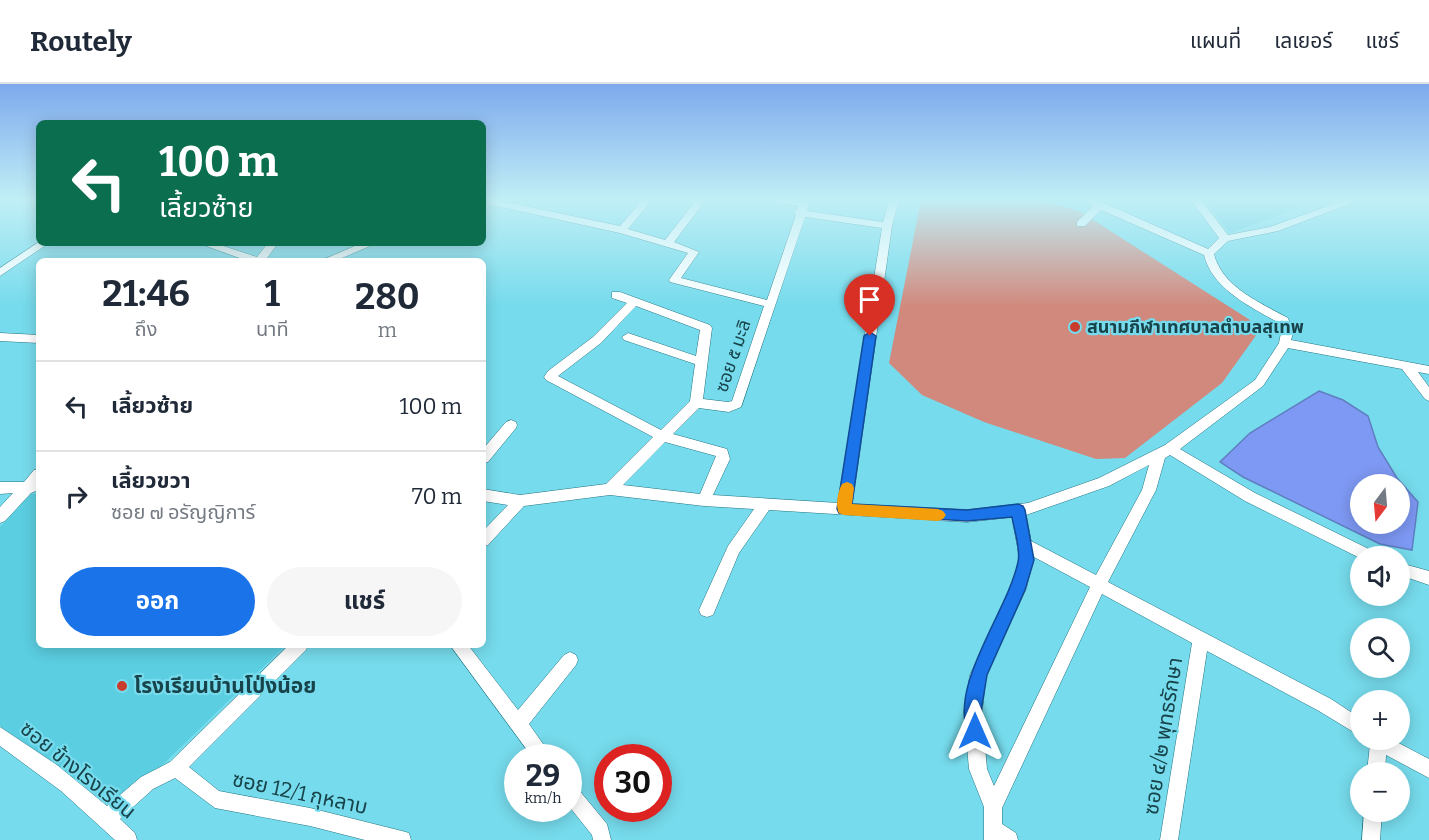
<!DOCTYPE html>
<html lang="th">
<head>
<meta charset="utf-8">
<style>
	:root { --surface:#fff; --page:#f6f6f7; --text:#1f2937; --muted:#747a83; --line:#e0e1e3; --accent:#1a73e8 }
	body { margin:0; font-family:Bitter,"Noto Sans Thai",serif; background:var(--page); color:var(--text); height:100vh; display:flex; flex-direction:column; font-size:22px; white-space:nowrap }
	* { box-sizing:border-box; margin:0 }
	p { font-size:20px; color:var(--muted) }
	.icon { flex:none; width:33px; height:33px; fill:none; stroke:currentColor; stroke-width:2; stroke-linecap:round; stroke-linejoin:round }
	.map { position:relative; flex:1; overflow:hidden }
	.sheet { position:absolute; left:36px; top:174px; width:450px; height:390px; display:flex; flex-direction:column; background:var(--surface); border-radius:9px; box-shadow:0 3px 15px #0003 }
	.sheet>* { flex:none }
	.guide { position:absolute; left:36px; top:36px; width:450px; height:126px; border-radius:9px; box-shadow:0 3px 15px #0003; background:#0b6e4f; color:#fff; overflow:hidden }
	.needle { width:39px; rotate:196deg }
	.tools { position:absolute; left:1350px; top:390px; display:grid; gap:12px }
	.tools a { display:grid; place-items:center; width:60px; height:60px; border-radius:50%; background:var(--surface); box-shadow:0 3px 15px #0003; font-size:30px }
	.speed { position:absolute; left:504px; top:660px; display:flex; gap:12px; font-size:30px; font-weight:700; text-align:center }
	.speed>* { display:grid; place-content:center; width:78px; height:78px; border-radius:50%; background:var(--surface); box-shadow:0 3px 15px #0003; line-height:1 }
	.speed small { font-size:15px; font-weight:400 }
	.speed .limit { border:9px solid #d22; background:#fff; color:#111 }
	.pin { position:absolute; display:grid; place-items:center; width:51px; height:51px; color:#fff; margin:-62px -26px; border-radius:50% 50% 50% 0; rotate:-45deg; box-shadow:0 0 6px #0007 }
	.pin .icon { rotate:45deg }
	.me { position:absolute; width:66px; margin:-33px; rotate:0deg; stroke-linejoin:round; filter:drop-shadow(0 0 4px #0008) }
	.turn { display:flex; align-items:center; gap:21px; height:126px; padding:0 24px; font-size:27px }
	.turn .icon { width:78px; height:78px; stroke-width:2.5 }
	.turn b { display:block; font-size:42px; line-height:51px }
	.eta { display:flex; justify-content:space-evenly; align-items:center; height:102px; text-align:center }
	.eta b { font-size:36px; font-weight:700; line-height:42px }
	.button { display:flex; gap:12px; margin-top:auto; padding:12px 24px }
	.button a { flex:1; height:69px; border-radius:36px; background:var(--accent); color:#fff; font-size:24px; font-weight:700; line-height:69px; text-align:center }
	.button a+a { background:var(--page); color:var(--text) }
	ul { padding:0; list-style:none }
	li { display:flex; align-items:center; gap:18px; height:90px; padding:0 24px; border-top:2px solid var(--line) }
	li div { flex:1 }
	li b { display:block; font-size:22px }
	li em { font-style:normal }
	header { display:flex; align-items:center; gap:36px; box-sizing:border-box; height:84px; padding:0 30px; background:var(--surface); border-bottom:2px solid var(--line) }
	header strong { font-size:28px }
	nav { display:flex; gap:33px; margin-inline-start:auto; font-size:21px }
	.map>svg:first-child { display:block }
</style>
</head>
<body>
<header>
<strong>Routely</strong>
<nav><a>แผนที่</a><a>เลเยอร์</a><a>แชร์</a></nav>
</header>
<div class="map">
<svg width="1429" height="756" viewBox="0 0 1429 756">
	<rect width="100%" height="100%" fill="#76dbec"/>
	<path fill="#5bcee1" d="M 1203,116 L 1322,116 L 1230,149 Z
		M 31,410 L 39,410 L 39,561 L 286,561 L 117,725 L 0,642 L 0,443 Z"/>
	<path fill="#d1897d" d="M 921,116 L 1042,116 L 1079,127 L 1250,236 L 1257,250 L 1222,299 L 1125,374 L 1096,375 L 984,338 L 922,311 L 889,279 Z"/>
	<path fill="#7e99f4" stroke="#5f7fc1" stroke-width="1.5" fill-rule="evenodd" d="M 1319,307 L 1343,316 L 1368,332 L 1378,363 L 1397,394 L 1418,418 L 1412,466 L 1380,460 L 1243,393 L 1220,378 L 1250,349 ZM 1400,400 L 1400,440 L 1360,440 L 1360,400 Z"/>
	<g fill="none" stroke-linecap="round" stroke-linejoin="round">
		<g stroke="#247582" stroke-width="1">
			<path id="street" d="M 20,116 L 31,116 L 24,120 L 21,119 Z
				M 483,116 L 496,116 L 620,142 L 642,116 L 652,116 L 628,145 L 665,156 L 696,116 L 706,116 L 674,158 L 699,168 L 681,194 L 767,216 L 796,131 L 794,129 L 799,122 L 775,119 L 770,116 L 811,116 L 807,127 L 883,138 L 889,116 L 899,116 L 892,142 L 852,420 L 967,426 L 1028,419 L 1099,394 L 1165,361 L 1255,296 L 1279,259 L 1281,249 L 1279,239 C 1251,223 1212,205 1204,171 L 1101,126 L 1085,142 L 1077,142 L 1077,138 L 1093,122 L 1082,116 L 1095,116 L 1104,119 L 1208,165 L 1219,154 L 1191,116 L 1201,116 L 1228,151 L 1270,143 L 1344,116 L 1357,116 L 1355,118 L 1278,147 L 1228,157 L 1214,170 C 1222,203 1261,219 1288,234 L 1293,249 L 1291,256 L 1429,282 L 1429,290 L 1418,288 L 1429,303 L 1429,317 L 1425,315 L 1402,285 L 1288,264 L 1263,302 L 1180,365 L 1255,409 L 1375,468 L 1377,472 L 1360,472 L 1360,474 L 1245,417 L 1170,371 L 1165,374 L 1156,406 L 1108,498 L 1331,615 L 1360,634 L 1360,652 L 1319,627 L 1207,567 L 1178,756 L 1160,756 L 1192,559 L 1102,510 L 1002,724 L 1002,740 L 1016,749 L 1018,756 L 984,756 L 984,723 L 969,685 L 964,628 L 970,591 L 1010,505 L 1020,476 L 1012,433 L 967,438 L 769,426 L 739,469 L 713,531 L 707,533 L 701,531 L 699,526 L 728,462 L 754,425 L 704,422 L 610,411 L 524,422 L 488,461 L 483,463 L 483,447 L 508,421 L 483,417 L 483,405 L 520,411 L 606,400 L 653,353 L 546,296 L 544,293 L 548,287 L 593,253 L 627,219 L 612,214 L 612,208 L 620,208 L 710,241 L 712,244 L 703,315 L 728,318 L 732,317 L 764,222 L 670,198 L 669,196 L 688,169 L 620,149 L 483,119 ZM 805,133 L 882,144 L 838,419 L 713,411 L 730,375 L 727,365 L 673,350 L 699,324 L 729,328 L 741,323 ZM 636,222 L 700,246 L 696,272 L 628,249 L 622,253 L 624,256 L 695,280 L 690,317 L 661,346 L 558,292 L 601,259 ZM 665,358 L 716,372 L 700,410 L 623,401 ZM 1149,381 L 1142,406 L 1096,491 L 1031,457 L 1026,431 L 1109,402 ZM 1034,473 L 1090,503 L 994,702 L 987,685 L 982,628 L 986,591 L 1026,505 Z
				M 39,158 L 49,159 L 0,192 L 0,184 Z
				M 198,159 L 214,159 L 257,173 L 268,159 L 278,159 L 265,177 L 248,177 Z
				M 362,159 L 377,159 L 335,177 L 320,177 Z
				M 0,249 L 39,251 L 39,259 L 0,257 Z
				M 511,336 L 516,338 L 517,341 L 516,344 L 488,378 L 483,379 L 483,365 L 506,338 Z
				M 39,385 L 39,399 L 36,407 L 31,409 L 5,437 L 0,439 L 0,423 L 13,409 L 0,410 L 0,398 L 24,398 L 34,386 Z
				M 1400,479 L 1429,487 L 1429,501 L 1400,491 Z
				M 289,561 L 308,561 L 306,566 L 189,683 L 219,707 L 310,724 L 402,747 L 409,749 L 411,756 L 365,756 L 310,742 L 215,724 L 175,694 L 153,705 L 120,735 L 135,749 L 137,756 L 115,756 L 61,707 L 0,662 L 0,643 L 57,681 L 107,722 L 141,693 L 170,678 Z
				M 450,561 L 468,561 L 518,626 L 564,571 L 570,568 L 576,571 L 578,576 L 576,581 L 529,640 L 553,674 L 533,674 Z
				M 1368,656 L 1393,656 L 1429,675 L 1429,694 L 1386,671 L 1385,688 L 1367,688 L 1370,660 Z
				M 568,697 L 574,700 L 607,740 L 611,756 L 593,756 L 592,751 L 568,721 Z
				M 1364,728 L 1382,728 L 1380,756 L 1362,756 Z"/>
		</g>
		<use href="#street" fill="#fff" fill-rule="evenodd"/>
	</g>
	<linearGradient id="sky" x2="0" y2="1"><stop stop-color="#7da9ed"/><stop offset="0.52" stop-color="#c1eff6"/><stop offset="1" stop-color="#c1eff6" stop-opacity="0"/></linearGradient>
	<rect width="1429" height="222" fill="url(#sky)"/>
	<path fill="#1a73e8" stroke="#114b97" stroke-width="1.5" d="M 870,248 L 876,252 L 852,420 L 967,426 L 1018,420 L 1023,422 L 1025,426 L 1034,476 L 1025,506 L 987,591 L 981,628 L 983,647 L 981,653 L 975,656 L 969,653 C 947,601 1007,530 1018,478 C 1021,465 1014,446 1012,433 L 967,437 L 839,429 L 837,425 L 864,252 Z"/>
	<path fill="#f59e0b" d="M 847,398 L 852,400 L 854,404 L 852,420 L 938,425 L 943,427 L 946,431 L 943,435 L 938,437 L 844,431 L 839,429 C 835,422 838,407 842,400 Z"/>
	<g fill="#c93c2d" stroke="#76dbec" stroke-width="2">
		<circle cx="1075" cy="243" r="6"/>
		<circle cx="122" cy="602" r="6"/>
	</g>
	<g text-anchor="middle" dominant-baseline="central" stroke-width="4.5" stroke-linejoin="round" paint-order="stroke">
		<g font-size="18" font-weight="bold" fill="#18434a" stroke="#76dbec" text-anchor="start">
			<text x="1087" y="243">สนามกีฬาเทศบาลตำบลสุเทพ</text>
		</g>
		<g font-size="18" fill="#18434a" stroke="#76dbec">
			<text transform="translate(733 272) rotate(-71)">ซอย ๕ มะลิ</text>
		</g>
		<g font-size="21" font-weight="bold" fill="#18434a" stroke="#76dbec" text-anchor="start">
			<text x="134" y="602">โรงเรียนบ้านโป่งน้อย</text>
		</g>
		<g font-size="21" fill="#18434a" stroke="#76dbec">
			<text transform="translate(1163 652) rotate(-81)">ซอย ๔/๒ พุทธรักษา</text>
			<text transform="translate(78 686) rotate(39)">ซอย ข้างโรงเรียน</text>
			<text transform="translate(300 709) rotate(12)">ซอย 12/1 กุหลาบ</text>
		</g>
	</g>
</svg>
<div class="tools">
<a><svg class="needle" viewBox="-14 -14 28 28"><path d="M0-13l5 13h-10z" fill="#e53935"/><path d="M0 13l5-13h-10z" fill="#747a83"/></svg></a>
<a><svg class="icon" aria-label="sound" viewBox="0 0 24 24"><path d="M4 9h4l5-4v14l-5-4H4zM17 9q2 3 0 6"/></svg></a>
<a><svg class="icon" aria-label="search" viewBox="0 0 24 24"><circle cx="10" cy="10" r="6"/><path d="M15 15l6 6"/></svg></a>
<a>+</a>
<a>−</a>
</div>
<div class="speed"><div>29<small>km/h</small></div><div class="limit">30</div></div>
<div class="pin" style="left:870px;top:252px;background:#d93025"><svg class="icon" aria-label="arrive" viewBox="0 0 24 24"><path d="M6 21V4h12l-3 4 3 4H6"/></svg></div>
<svg class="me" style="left:975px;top:647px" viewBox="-20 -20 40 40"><path d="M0-17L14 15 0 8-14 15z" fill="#1a73e8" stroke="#fff" stroke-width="4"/></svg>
<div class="guide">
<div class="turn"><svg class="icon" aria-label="left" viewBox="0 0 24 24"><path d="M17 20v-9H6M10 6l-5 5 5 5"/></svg><div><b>100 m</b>เลี้ยวซ้าย</div></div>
</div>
<section class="sheet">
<div class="eta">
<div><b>21:46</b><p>ถึง</p></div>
<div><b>1</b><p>นาที</p></div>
<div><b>280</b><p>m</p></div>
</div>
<ul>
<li><svg class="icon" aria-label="left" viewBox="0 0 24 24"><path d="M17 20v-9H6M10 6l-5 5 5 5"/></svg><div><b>เลี้ยวซ้าย</b></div><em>100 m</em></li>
<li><svg class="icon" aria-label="right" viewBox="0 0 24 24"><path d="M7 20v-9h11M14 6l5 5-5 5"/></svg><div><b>เลี้ยวขวา</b><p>ซอย ๗ อรัญญิการ์</p></div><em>70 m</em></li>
</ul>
<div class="button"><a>ออก</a><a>แชร์</a></div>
</section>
</div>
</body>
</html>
